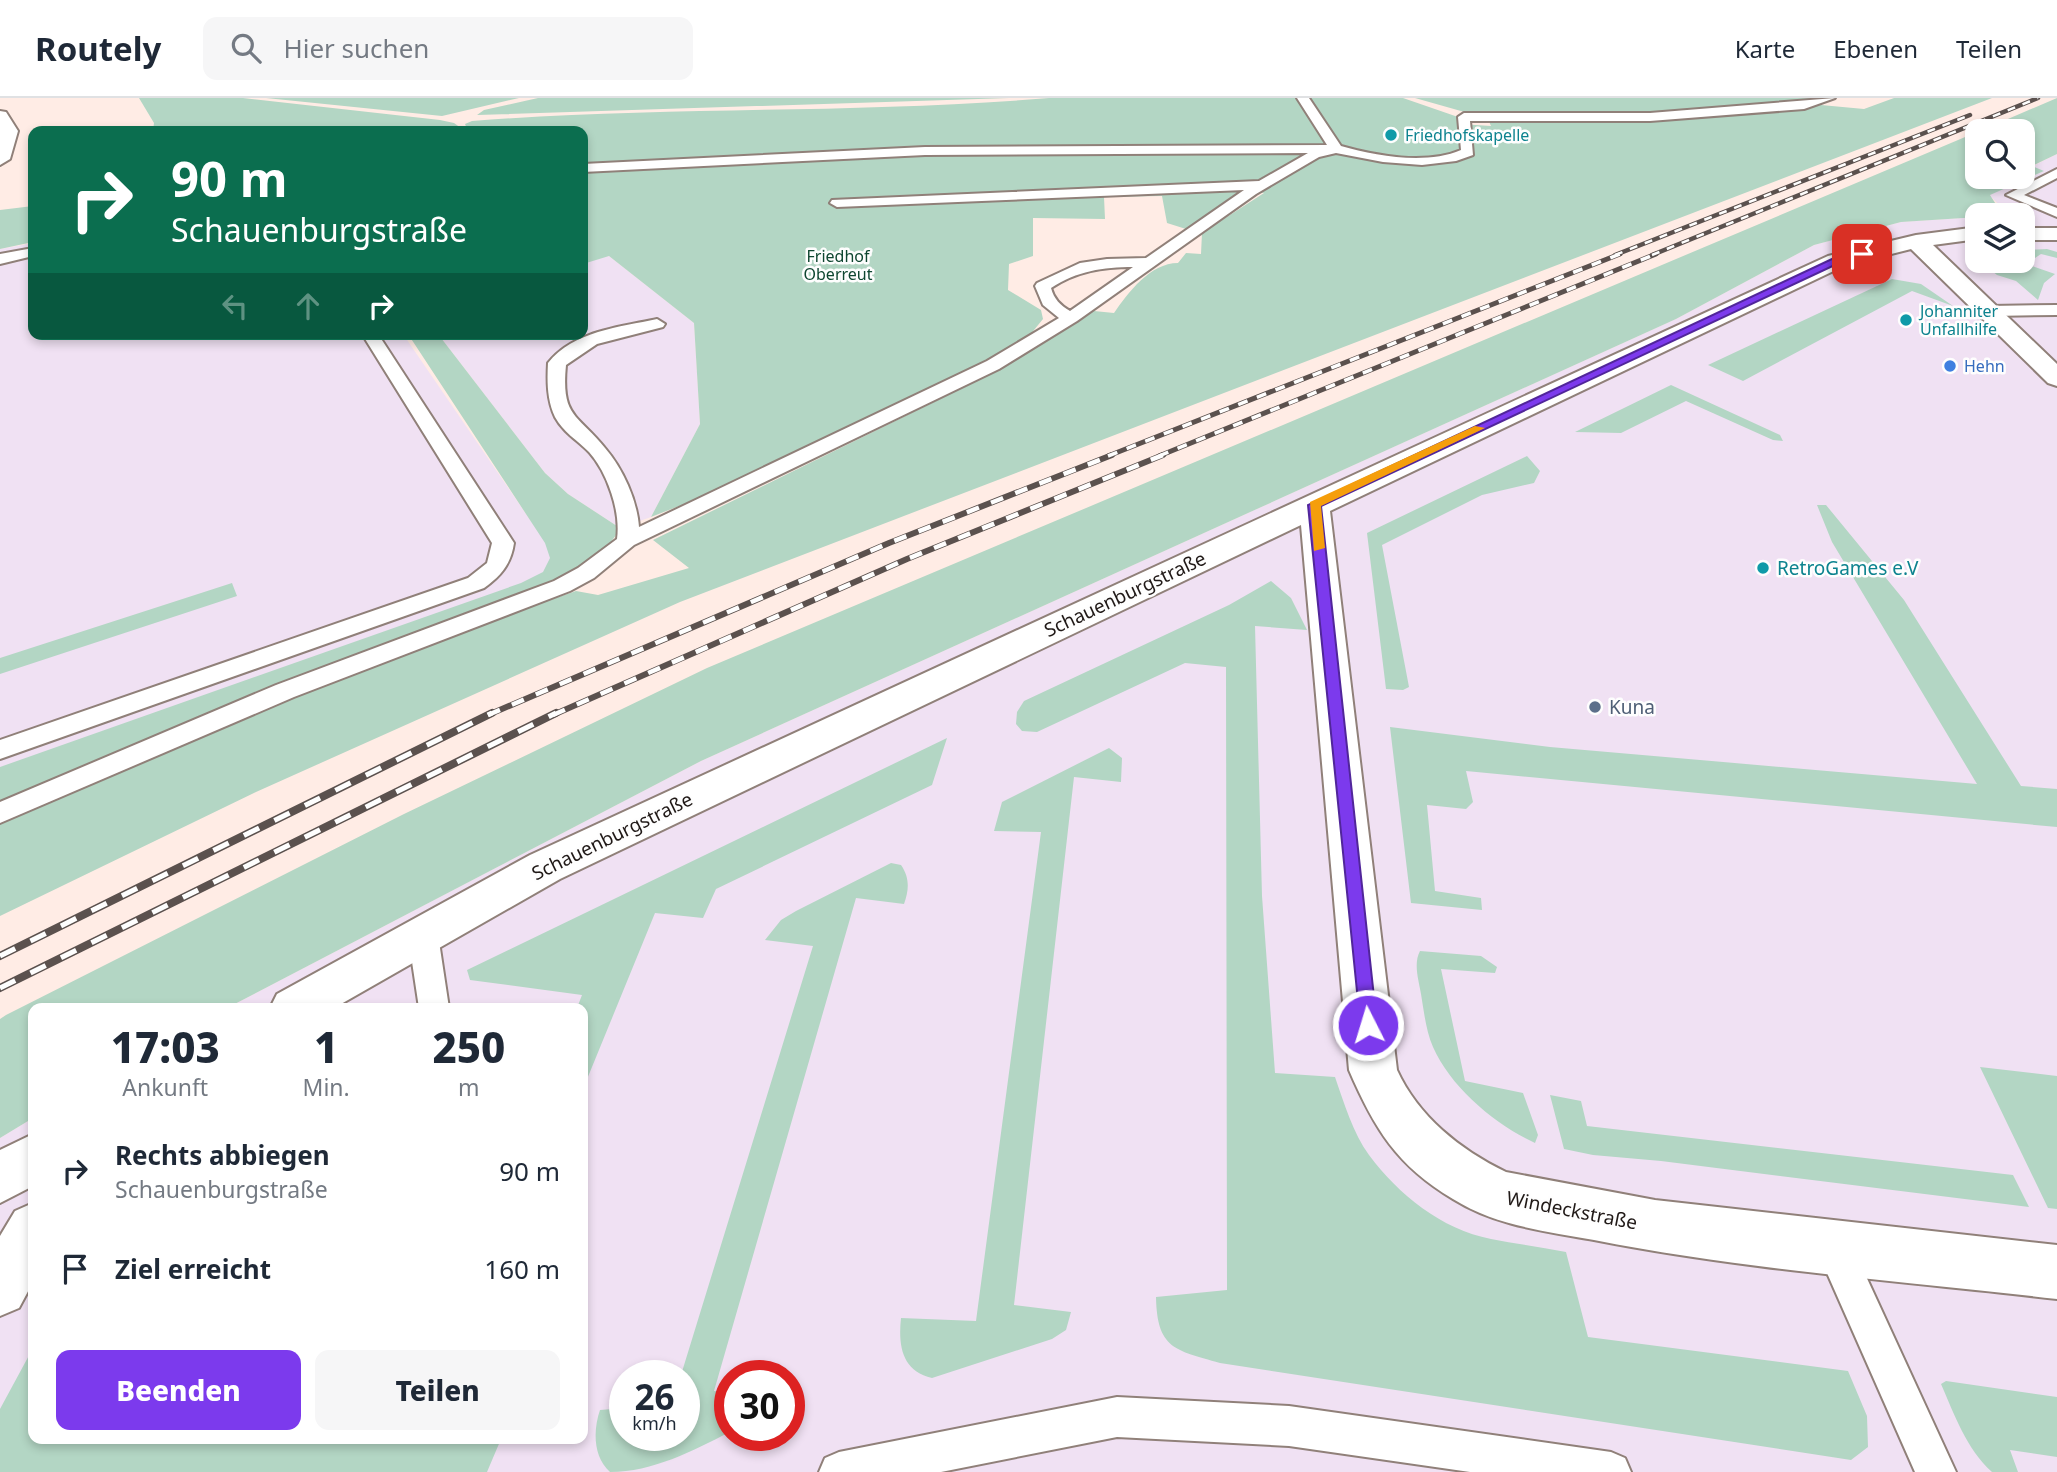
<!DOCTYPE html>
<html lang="de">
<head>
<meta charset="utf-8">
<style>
	:root { --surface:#fff; --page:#f6f6f7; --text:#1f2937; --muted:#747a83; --line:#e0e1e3; --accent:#7c3aed }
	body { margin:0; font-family:"Noto Sans",sans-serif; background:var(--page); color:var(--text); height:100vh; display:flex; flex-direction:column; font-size:26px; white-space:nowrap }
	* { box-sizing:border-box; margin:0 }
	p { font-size:23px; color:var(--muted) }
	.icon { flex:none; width:38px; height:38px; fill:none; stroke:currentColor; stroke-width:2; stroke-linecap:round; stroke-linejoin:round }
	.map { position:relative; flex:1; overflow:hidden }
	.details { position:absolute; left:28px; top:905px; width:560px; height:441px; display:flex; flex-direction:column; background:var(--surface); border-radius:14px; box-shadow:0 4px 10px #0003 }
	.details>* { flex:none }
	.top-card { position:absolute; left:28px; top:28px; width:560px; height:214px; border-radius:14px; box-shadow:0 4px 10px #0003; background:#0b6e4f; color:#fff; overflow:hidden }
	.tools { position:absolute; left:1965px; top:21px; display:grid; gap:14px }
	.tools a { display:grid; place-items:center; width:70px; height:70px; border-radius:14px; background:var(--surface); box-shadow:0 4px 10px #0003; font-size:35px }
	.speed { position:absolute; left:609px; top:1262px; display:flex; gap:14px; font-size:35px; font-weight:700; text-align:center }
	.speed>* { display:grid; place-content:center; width:91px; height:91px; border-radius:50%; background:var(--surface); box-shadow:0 4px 10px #0003; line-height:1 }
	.speed small { font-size:18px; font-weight:400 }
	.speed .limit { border:10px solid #d22; background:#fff; color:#111 }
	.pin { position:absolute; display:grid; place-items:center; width:60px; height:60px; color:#fff; margin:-30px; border-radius:14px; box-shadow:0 4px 10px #0006 }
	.me { position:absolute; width:77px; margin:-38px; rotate:355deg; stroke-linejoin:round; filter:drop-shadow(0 0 5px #0008) }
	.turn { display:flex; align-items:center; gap:24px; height:147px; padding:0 28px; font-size:32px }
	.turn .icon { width:91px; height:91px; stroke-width:2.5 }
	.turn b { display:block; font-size:49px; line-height:60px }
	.lanes { display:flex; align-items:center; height:66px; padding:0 28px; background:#0003; justify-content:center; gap:35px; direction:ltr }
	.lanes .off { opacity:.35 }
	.eta { display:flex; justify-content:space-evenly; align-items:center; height:119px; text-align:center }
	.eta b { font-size:42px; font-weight:800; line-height:49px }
	.primary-button { display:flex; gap:14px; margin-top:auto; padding:14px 28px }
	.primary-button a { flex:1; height:80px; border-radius:14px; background:var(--accent); color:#fff; font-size:28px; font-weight:800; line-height:80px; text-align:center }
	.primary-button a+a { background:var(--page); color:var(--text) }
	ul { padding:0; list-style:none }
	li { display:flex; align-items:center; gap:21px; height:98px; padding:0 28px }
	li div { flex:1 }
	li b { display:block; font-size:26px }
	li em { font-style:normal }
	header { display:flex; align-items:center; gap:42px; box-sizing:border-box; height:98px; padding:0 35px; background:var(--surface); border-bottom:2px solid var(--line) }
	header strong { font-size:33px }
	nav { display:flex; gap:38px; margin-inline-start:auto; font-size:24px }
	.search { width:490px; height:63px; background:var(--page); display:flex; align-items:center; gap:18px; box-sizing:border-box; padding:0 24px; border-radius:14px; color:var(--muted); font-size:26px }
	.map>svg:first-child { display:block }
</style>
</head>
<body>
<header>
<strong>Routely</strong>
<div class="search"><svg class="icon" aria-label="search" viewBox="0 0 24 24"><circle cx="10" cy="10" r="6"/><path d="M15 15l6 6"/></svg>Hier suchen</div>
<nav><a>Karte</a><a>Ebenen</a><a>Teilen</a></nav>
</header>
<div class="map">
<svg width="2057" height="1374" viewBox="0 0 2057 1374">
	<rect width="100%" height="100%" fill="#ffece5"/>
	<path fill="#f0e1f3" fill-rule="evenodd" d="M 2057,56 L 2057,1374 L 0,1374 L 0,1040 L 33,1020 L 33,1340 L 583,1340 L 583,910 L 227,910 L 701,663 L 1676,221 L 1814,147 L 1901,124 L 1977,119 L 1978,163 L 2023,163 L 2023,117 L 2010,117 L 1989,97 L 2043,73 L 2031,69 ZM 625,1278 L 684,1278 L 684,1337 L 625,1337 ZM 730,1278 L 789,1278 L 789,1337 L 730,1337 Z
		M 33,145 L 33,236 L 403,236 L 565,473 L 0,677 L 0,151 Z
		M 609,158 L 694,225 L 700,326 L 651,419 L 620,430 L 568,396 L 545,375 L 438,236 L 583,236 L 583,162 Z"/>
	<path fill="#b3d6c4" d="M 139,0 L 243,0 L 440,22 L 454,25 L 465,33 L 153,33 L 154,25 Z
		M 266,0 L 519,0 L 442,18 Z
		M 538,0 L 1009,0 L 477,17 L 484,12 Z
		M 1049,0 L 1403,0 L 1458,19 L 1460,26 L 1491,28 L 1487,19 L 1678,21 L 1821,7 L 1864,11 L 1894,0 L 1992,0 L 680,504 L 256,694 L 0,818 L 0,725 L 213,631 L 509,516 L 576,493 L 598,497 L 689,470 L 653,442 L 1003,270 L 1094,213 L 1114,215 C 1128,195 1150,165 1178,165 L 1186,155 L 1201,156 L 1202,135 L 1264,95 L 1241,92 L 1186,131 L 1167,125 L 1162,98 L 1104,99 L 1105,121 L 1033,120 L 1033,158 L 1009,166 L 1008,192 L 1041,212 L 1043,221 L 1025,243 L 949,282 L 715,394 L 651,419 L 700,326 L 694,225 L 609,158 L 583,166 L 583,33 L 468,33 L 465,26 L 472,23 C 664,8 857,16 1049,0 Z
		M 1415,0 L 1823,0 L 1801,5 L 1660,16 L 1468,15 Z
		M 2057,0 L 2057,56 L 2032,68 L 2044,73 L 1990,97 L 1997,108 L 2010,117 L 1901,124 L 1814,147 L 1676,221 L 701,663 L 227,910 L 33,910 L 33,1020 L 0,1040 L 0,921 L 6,917 L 404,716 L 707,570 L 1977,34 L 1978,79 L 2023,79 L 2023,33 L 1980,33 Z
		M 33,108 L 33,144 L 0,151 L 0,112 Z
		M 2047,151 L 2057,154 L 2057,160 L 2041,156 L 2026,166 L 2055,176 L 2044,185 L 2038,202 L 2016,183 L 1997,177 L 1986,168 L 1990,163 L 2023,163 L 2023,152 Z
		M 1892,181 L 1921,186 L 1953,208 L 1912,193 L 1743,283 L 1708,267 Z
		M 408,236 L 438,236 L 545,375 L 568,396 L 620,430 C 607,455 588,465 563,479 L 280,587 L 0,705 L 0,669 L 521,485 L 543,474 L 550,460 L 545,445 Z
		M 1671,287 L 1780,337 L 1783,343 L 1773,342 L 1686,303 L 1621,335 L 1575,334 Z
		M 1527,358 L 1540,373 L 1534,385 L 1482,397 L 1382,447 L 1409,589 L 1403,592 L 1386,591 L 1367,435 Z
		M 1817,407 L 1826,407 L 1904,502 L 2021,688 L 2057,691 L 2057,729 L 1466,673 L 1473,704 L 1466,711 L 1427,707 L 1435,793 L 1481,800 L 1482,812 L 1411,805 L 1390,629 L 1550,649 L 1977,686 L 1832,444 Z
		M 1271,483 L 1291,500 L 1307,532 L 1255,528 L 1262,798 L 1275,975 L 1335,979 C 1344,1005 1353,1035 1369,1057 C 1399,1097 1441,1131 1491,1141 C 1516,1146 1541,1149 1566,1154 L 1588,1239 L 1848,1273 L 1867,1318 L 1868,1349 L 1851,1362 L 1220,1265 C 1175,1252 1157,1251 1156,1199 L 1227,1192 L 1226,569 L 1185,565 L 1037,634 L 1022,633 L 1016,626 L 1017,614 L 1024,603 L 1229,507 Z
		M 232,485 L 237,498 L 0,576 L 0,560 Z
		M 947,640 L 932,687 L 716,791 L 703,820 L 655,815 L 583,991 L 583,910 L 577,910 L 582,897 L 470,882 L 467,872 Z
		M 1109,650 L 1122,660 L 1121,684 L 1074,679 L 1014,1207 L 1071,1214 L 1066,1232 L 1052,1241 L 932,1280 C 902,1273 898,1248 901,1220 L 976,1223 L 1041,734 L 994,733 L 1002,704 Z
		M 891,765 L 901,767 C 910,780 909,792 904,806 L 856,800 L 714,1293 L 730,1295 L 730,1334 C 692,1353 653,1374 610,1374 C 593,1359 593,1332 600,1312 L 625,1310 L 625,1337 L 684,1337 L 684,1278 L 681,1277 L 813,848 L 765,842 L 781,822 L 796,813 Z
		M 1420,853 L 1481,858 L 1497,869 L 1495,875 L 1441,871 L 1465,983 L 1523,995 L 1538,1037 L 1535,1045 C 1496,1027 1451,990 1433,949 C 1426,933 1424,914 1421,896 C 1419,883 1413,866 1420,853 Z
		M 1980,969 L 2057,978 L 2057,1111 L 2048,1110 Z
		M 1550,997 L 1581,1003 L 1587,1028 L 2013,1077 L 2029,1109 L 1661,1063 L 1593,1057 L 1564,1051 Z
		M 33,1250 L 33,1340 L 501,1341 L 487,1374 L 0,1374 L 0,1311 Z
		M 1946,1283 L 2057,1299 L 2057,1359 L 2010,1352 L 2018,1374 L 1992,1374 C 1966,1350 1955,1318 1941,1286 Z"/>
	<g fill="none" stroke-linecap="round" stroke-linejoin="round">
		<g stroke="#908079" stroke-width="4">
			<path id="lane" d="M 1297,0 L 1309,0 L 1341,48 C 1376,58 1426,67 1461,52 L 1458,19 L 1464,15 L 1650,15 L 1835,0 L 1804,11 L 1650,23 L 1470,23 L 1473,57 L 1456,63 L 1422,67 L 1383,64 L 1336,55 L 1319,59 L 1256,96 L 1077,223 L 999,271 L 634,447 L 594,480 L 570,493 L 294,599 L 0,725 L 0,704 L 276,587 L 554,483 L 578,470 L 617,441 C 621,413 607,374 589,354 C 577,342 563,334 555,319 C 547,302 547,283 548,265 C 573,233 620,229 657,221 L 665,226 L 663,229 L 597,246 L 566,267 C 561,320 577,315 605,350 C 623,371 637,402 639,429 L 987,263 L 1059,220 L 1043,207 L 1035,188 L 1037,185 L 1080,165 L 1107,161 L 1146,160 L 1244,92 L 837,109 L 830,105 L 832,102 L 1259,83 L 1308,55 L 925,57 L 583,74 L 583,66 L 925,49 L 1327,47 ZM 1133,169 L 1070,213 C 1060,207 1054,201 1051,190 C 1077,173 1103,169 1133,169 Z
				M 2057,71 L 2057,80 L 2024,97 L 2057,110 L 2057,119 L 2006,97 Z
				M 33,150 L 33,158 L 0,166 L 0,156 Z
				M 2057,207 L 2057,217 L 1990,218 L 1982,213 L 1990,208 Z
				M 362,236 L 378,236 L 514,445 C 511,466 501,478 484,490 L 0,661 L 0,642 L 468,480 L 487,465 L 492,445 Z
				M 423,825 L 433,828 L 438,837 L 449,910 L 419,910 L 408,837 L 413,828 Z
				M 1834,1132 L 1847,1137 L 1956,1374 L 1915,1374 L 1816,1150 L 1821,1137 Z
				M 1117,1299 L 1289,1308 L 1611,1354 L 1625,1360 L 1631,1374 L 1470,1374 L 1289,1348 L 1117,1339 L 941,1374 L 819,1374 L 825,1360 L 839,1354 Z"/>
		</g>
		<g stroke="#908079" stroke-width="4">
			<path id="street" d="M 0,13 L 6,14 L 18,33 L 10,61 L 0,67 Z
				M 1978,129 L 1978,141 L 1933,147 L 2057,266 L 2057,288 L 2048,285 L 1911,151 L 1844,168 L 1330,413 L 1397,972 C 1418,1018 1460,1052 1506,1074 L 1655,1102 L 2057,1147 L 2057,1201 C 1903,1183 1746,1172 1594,1142 C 1545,1133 1496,1128 1453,1101 C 1397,1068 1374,1030 1349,972 L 1301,427 L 560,781 L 334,910 L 270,910 L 277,896 L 530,757 L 1828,158 L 1916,137 Z
				M 2023,130 L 2057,130 L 2057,142 L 2023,142 Z
				M 33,1036 L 33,1088 L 0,1105 L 0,1052 Z
				M 33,1105 L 33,1184 L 19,1210 L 0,1218 L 0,1138 L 15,1113 Z"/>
		</g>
		<use href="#lane" fill="#fff" fill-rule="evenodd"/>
		<use href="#street" fill="#fff" fill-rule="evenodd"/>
		<g stroke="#5b514e" stroke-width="4.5">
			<path id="rail-far3" d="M 1615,157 L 1970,17
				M 1652,157 L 2038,0"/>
		</g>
		<g stroke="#5b514e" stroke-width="5">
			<path id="rail-far2" d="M 1108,358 L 1620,156
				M 1159,358 L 1656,156"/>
		</g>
		<g stroke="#5b514e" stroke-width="6">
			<path id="rail-far1" d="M 488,617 L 889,445 L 1112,357
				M 553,617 L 907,461 L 1163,357"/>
		</g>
		<g stroke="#5b514e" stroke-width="8">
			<path id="rail" d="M 0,858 L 492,615
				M 0,890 L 556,615"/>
		</g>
		<use href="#rail-far3" stroke="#fefefe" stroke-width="2.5" stroke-dasharray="8" stroke-linecap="butt"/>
		<use href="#rail-far2" stroke="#fefefe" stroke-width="3.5" stroke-dasharray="10" stroke-linecap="butt"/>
		<use href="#rail-far1" stroke="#fefefe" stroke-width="4.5" stroke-dasharray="13" stroke-linecap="butt"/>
		<use href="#rail" stroke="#fefefe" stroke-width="5" stroke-dasharray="17" stroke-linecap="butt"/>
	</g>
	<path fill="#7c3aed" stroke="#51269a" stroke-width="2" d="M 1862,154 L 1866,158 L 1839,165 L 1321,408 L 1377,927 L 1374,933 L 1368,936 L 1361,933 L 1308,407 L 1832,161 Z"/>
	<path fill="#f59e0b" d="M 1475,328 L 1485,330 L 1321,408 L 1325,450 L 1314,453 L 1310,404 Z"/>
	<g fill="#0f9aa8" stroke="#fefefe" stroke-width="2.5">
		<circle cx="1391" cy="37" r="7"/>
		<circle cx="1906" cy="222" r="7"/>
		<circle cx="1763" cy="470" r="7"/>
	</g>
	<circle fill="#3f7fe0" stroke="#fefefe" stroke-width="2.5" cx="1950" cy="268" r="7"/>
	<circle fill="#5c6f8a" stroke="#fefefe" stroke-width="2.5" cx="1595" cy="609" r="7"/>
	<g text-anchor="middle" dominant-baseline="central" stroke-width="5" stroke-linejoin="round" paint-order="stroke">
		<g font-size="16" fill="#0d838f" stroke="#fefefe" text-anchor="start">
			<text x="1405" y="37">Friedhofskapelle</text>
			<text x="1920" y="213">Johanniter<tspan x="1920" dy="18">Unfallhilfe</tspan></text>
		</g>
		<g font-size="16" fill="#0e4630" stroke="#fefefe">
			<text x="838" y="158">Friedhof<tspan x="838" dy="18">Oberreut</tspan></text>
		</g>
		<g font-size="16" fill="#366cbe" stroke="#fefefe" text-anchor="start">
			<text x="1964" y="268">Hehn</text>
		</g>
		<g font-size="19" fill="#0d838f" stroke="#fefefe" text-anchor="start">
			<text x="1777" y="470">RetroGames e.V</text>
		</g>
		<g font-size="19" fill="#201917" stroke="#fefefe">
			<text transform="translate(1125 496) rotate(-25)">Schauenburgstraße</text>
			<text transform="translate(612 738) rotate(-26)">Schauenburgstraße</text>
			<text transform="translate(1572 1112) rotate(11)">Windeckstraße</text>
		</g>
		<g font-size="19" fill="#4e5e75" stroke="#fefefe" text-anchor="start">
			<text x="1609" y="609">Kuna</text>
		</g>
	</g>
</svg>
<div class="tools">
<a><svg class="icon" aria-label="search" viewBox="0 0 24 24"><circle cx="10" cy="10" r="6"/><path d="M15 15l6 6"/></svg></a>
<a><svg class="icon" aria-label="layers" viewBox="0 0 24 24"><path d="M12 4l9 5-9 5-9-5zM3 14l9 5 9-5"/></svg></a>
</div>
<div class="speed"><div>26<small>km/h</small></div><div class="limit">30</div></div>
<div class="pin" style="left:1862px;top:156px;background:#d93025"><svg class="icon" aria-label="arrive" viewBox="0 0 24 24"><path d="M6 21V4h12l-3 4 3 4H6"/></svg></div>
<svg class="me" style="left:1368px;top:927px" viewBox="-20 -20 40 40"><circle r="17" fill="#7c3aed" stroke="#fff" stroke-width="3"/><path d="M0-11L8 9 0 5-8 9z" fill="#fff"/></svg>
<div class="top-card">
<div class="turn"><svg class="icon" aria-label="right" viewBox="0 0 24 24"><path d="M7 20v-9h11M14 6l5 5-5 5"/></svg><div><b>90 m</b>Schauenburgstraße</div></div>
<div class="lanes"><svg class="icon off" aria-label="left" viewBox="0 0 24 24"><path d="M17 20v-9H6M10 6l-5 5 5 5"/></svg><svg class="icon off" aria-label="ahead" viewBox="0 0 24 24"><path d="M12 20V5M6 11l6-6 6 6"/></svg><svg class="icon" aria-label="right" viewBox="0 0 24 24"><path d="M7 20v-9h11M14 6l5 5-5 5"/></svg></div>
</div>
<section class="details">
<div class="eta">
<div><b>17:03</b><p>Ankunft</p></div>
<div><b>1</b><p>Min.</p></div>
<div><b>250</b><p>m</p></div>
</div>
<ul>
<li><svg class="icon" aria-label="right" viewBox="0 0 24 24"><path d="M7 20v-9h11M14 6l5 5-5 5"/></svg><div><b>Rechts abbiegen</b><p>Schauenburgstraße</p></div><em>90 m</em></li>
<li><svg class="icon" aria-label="arrive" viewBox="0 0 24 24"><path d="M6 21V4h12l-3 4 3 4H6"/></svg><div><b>Ziel erreicht</b></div><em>160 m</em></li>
</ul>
<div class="primary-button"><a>Beenden</a><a>Teilen</a></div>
</section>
</div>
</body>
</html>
